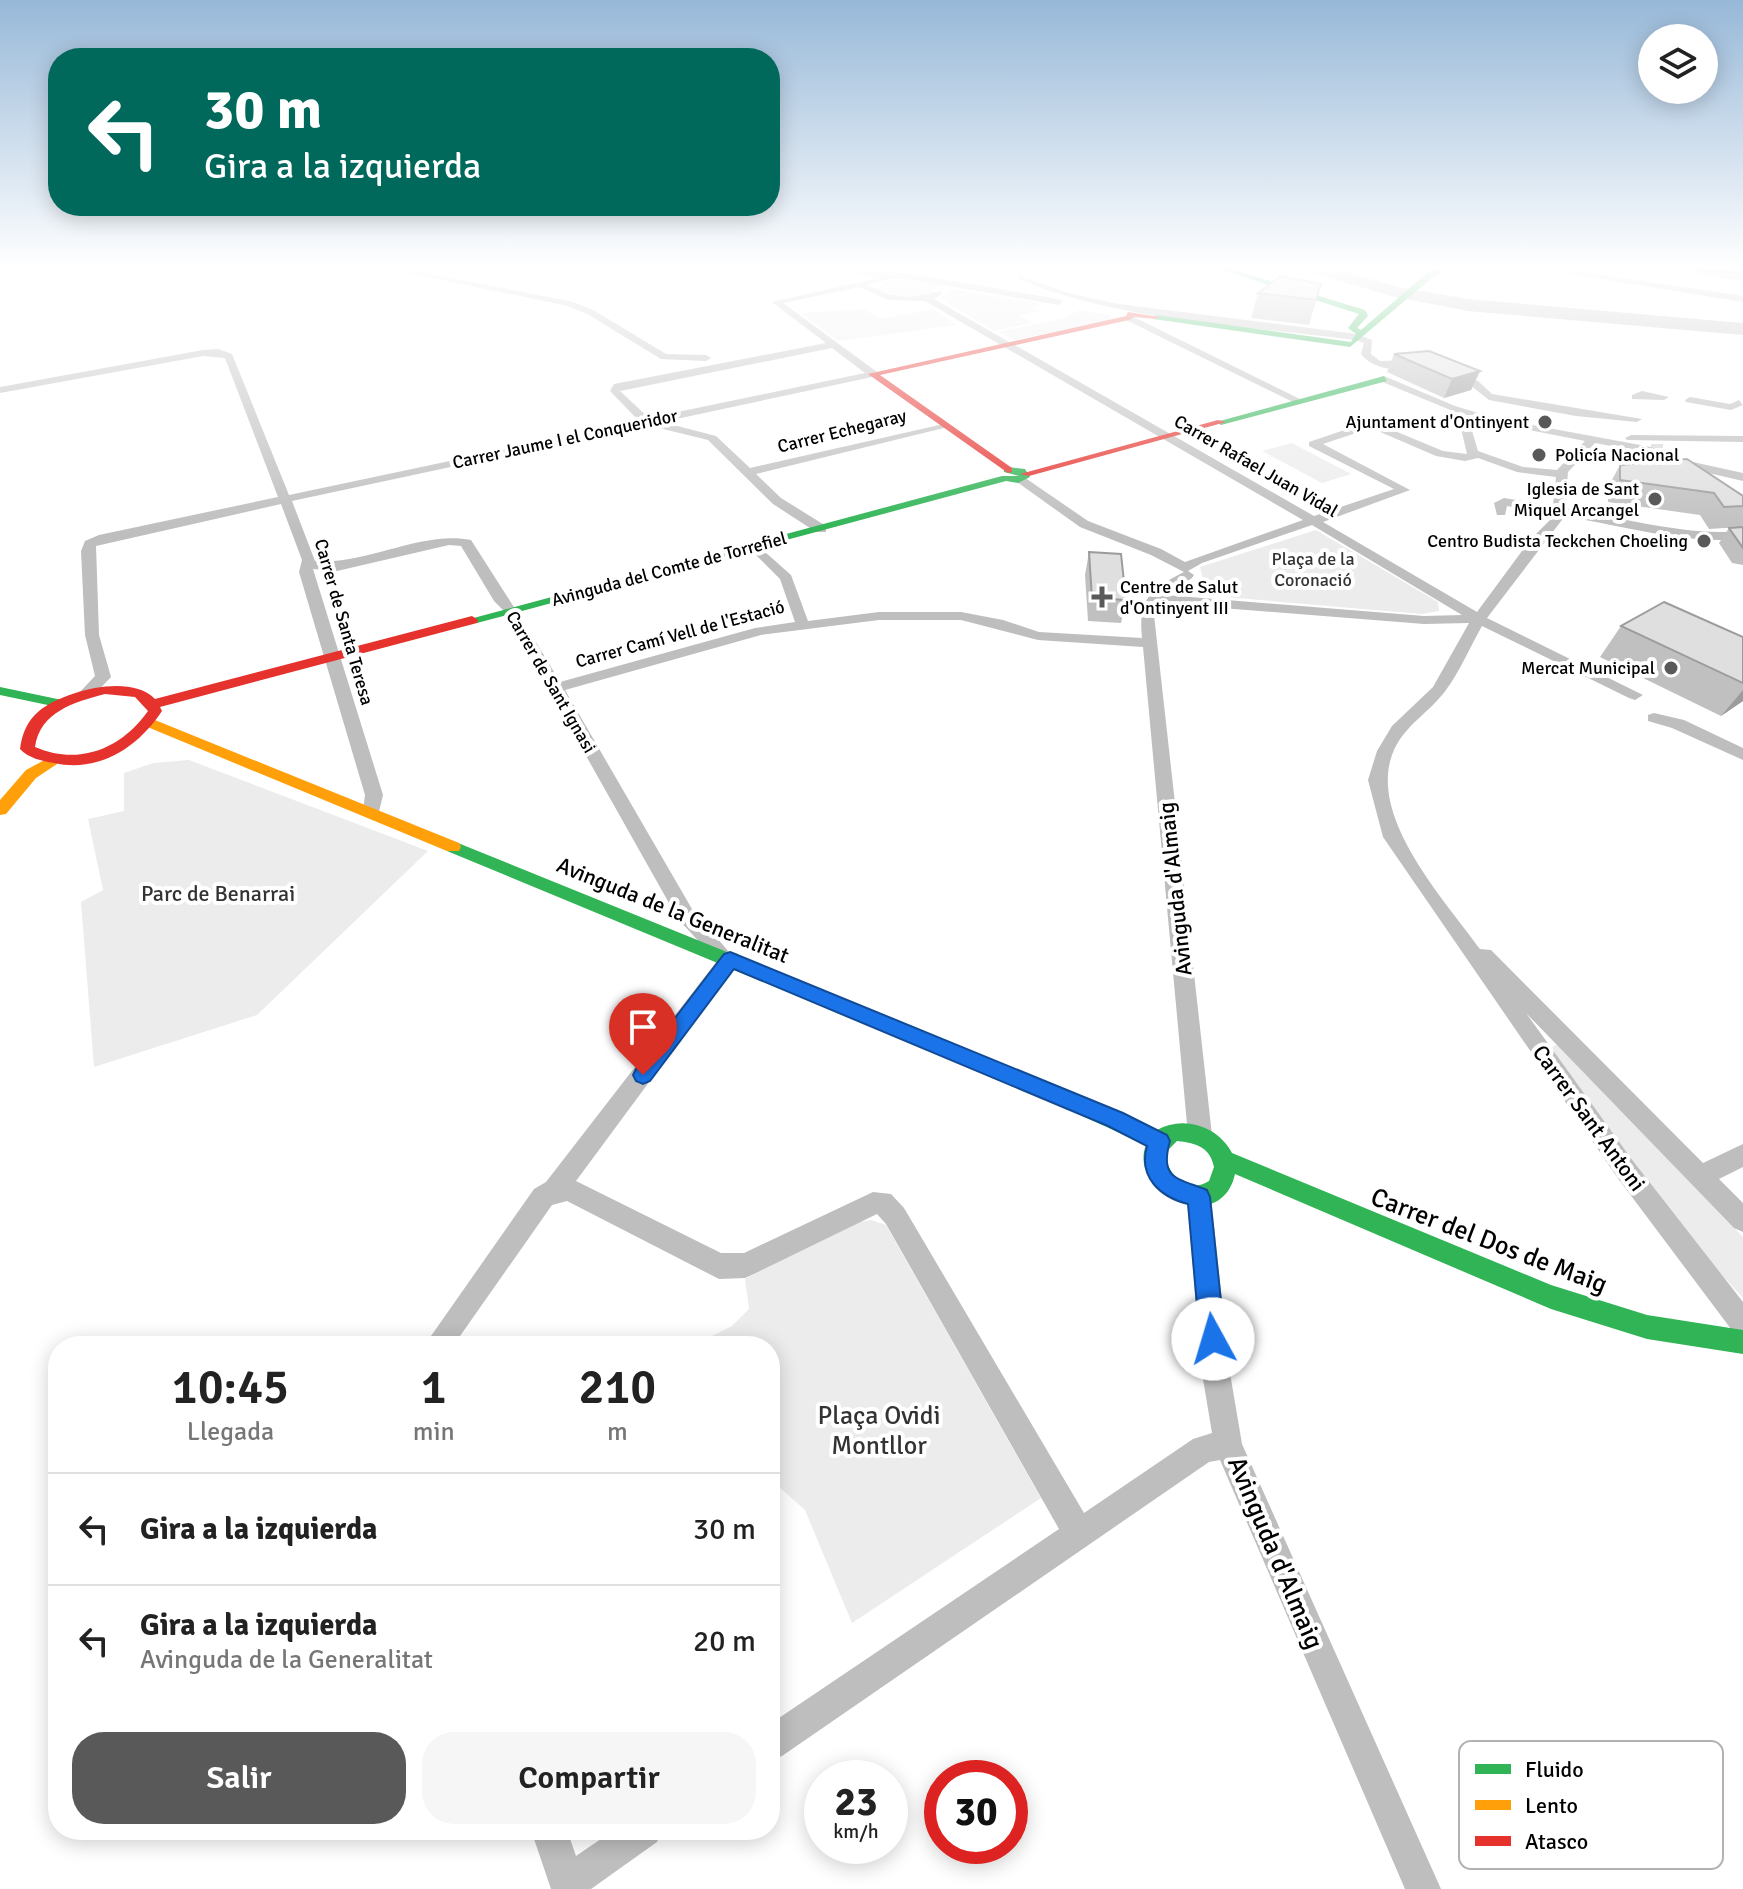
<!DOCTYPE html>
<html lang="es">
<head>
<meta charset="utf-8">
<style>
	:root { --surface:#fff; --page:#f6f6f6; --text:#222; --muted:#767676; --line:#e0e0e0; --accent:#595959 }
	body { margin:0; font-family:Signika,sans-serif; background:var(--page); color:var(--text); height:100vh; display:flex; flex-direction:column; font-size:30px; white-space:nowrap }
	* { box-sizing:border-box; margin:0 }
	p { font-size:26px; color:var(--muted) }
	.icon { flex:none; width:44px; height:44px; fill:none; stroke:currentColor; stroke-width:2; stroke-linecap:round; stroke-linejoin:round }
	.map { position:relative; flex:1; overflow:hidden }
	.sheet { position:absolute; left:48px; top:1336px; width:732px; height:504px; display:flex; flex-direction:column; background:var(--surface); border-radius:32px; box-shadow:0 4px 20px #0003 }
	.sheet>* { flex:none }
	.guide { position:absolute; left:48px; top:48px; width:732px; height:168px; border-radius:32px; box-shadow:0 4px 20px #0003; background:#00695c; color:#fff; overflow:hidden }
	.buttons { position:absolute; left:1638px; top:24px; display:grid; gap:16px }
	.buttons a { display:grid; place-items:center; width:80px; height:80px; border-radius:50%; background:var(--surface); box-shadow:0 4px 20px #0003; font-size:40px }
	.speed { position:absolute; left:804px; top:1760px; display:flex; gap:16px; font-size:40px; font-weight:700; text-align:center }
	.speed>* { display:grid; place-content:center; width:104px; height:104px; border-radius:50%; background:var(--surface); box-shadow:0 4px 20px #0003; line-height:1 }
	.speed small { font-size:20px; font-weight:400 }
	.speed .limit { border:12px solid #d22; background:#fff; color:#111 }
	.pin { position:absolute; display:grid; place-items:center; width:68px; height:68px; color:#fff; margin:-82px -34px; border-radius:50% 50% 50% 0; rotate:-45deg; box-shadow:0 0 8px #0007 }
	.pin .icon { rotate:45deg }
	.me { position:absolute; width:88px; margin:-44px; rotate:354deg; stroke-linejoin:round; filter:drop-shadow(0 0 6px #0008) }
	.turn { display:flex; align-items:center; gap:28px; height:168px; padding:0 24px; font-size:36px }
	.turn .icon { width:104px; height:104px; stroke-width:2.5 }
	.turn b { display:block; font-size:56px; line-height:68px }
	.eta { display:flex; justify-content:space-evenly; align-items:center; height:136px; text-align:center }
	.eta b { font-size:48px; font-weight:600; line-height:56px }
	.button { display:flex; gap:16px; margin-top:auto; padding:16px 24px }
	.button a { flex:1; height:92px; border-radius:32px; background:var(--accent); color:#fff; font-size:32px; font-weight:600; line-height:92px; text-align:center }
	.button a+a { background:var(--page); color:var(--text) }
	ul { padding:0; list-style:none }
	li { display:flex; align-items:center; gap:24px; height:112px; padding:0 24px; border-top:2px solid var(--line) }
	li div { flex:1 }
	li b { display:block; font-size:30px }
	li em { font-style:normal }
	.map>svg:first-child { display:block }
</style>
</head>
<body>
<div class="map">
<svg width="1743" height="1889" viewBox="0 0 1743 1889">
	<rect width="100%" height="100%" fill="#fff"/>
	<path fill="#ececec" d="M 894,279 L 942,285 L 924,296 L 895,295 L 874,289 Z
		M 951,289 L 1039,303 L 1032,309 L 1041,311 L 1020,315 L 1032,323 L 994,331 L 939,298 Z
		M 864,309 L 880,319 L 933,309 L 957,325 L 838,341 L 801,313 Z
		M 1079,310 L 1111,315 L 1110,320 L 1015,340 L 998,332 L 1066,318 Z
		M 1292,443 L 1351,474 L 1322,483 L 1262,451 Z
		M 1316,530 L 1438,602 L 1439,611 L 1422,614 L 1213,596 L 1206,591 L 1200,567 Z
		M 189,760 L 428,851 L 257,1015 L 94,1067 L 81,902 L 103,890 L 88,819 L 124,811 L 124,773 L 153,763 Z
		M 1557,1045 L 1743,1237 L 1743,1298 L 1679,1228 L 1550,1048 Z
		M 871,1220 L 886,1225 L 1041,1498 L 852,1623 L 805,1510 L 770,1479 L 770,1346 L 696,1344 L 732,1326 L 749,1309 L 745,1279 L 854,1223 Z"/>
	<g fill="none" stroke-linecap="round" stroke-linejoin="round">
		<path fill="#bfbfbf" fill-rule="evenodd" d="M 1305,268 L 1334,268 L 1398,287 L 1468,299 L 1743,323 L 1743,335 L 1468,311 L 1396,297 L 1308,272 Z"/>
		<path stroke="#d9d9d9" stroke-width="12" stroke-dasharray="12 6" stroke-linecap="butt" d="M 1651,450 L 1669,450"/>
		<path fill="#bebebe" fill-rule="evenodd" d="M 384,268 L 402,268 L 573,302 L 595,311 L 666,354 L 706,355 L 711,358 L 706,361 L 661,359 L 589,315 L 568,306 Z
			M 830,268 L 907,273 L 1063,300 L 1060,305 L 907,279 L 889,279 L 867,285 L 890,295 L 910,297 L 941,291 L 941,295 L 934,299 L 1314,516 L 1394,489 L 1309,446 L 1309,442 L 1371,421 L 1443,451 L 1467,454 L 1460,424 L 1465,416 L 1380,381 L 1380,377 L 1384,376 L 1455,406 L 1495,418 L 1651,447 L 1657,450 L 1652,453 L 1743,473 L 1743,481 L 1631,455 L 1629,453 L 1633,450 L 1595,443 L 1568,472 L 1565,508 C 1611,516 1701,539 1743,530 L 1743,538 C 1701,547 1610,524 1565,516 L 1487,618 L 1643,695 L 1635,700 L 1629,698 L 1482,626 C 1470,647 1460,671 1446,690 C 1430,712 1405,725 1394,750 C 1365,815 1445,900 1480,949 L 1491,950 L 1703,1163 L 1743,1144 L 1743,1167 L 1719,1179 L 1743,1203 L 1743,1232 L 1734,1228 L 1526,1013 L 1633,1161 L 1743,1302 L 1743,1337 L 1734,1333 L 1617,1177 L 1383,837 L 1368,780 L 1377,751 L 1392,726 L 1433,687 L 1469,623 L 1424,624 L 1158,603 L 1154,615 L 1212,1135 L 1208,1142 L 1200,1145 L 1192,1142 L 1188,1135 L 1143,647 L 1038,640 L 961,620 L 879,620 L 761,635 L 565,690 L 692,909 L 729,952 L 737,953 L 740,959 L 576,1181 L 721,1253 L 744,1253 L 873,1192 L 891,1194 L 904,1208 L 1084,1513 L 1193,1439 L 1212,1433 L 1201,1367 L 1187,1197 L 1190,1189 L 1199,1186 L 1208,1189 L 1211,1197 L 1229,1367 L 1242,1444 L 1441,1889 L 1405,1889 L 1220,1460 L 1209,1462 L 782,1756 L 770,1761 L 770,1724 L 1059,1529 L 886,1224 L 877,1214 L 754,1274 L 745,1278 L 719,1279 L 567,1201 L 552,1205 L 453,1346 L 424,1346 L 534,1189 L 546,1182 L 717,961 L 678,919 L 505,612 L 494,601 L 461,546 L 449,545 L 337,571 L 313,569 L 383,795 L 378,816 L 372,818 L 363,812 L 365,795 L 299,572 L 302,560 L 281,504 L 96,546 L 99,635 L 111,677 L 91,698 L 85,700 L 77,695 L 95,676 L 85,635 L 81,551 L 85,541 L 99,535 L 278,497 L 225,358 L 203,356 L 0,393 L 0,387 L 203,350 L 218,349 L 232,354 L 289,495 L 639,421 L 610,391 L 614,384 L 826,343 L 772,302 L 878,278 ZM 859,287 L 889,300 L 925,301 L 1303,520 L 1185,562 L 1161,549 L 1088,521 L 1021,475 L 1015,479 L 1017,482 L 1080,527 L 1151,555 L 1184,572 C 1150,589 1138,599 1142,638 L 1039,632 L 1003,620 L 961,612 L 879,612 L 808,621 L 791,575 L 754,542 L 747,546 L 780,579 L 795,622 L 755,628 L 560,682 C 531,633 501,587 471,540 C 422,530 367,565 315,561 L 292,501 L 647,425 L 708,440 L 773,504 L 816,532 L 826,532 L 826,526 L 781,498 L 756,474 L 948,427 L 948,423 L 750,468 L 716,436 L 662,422 L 877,376 L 877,372 L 783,303 ZM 832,348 L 865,373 L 649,418 L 620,391 ZM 1474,419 L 1585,441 L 1557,470 L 1523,467 L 1478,451 L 1470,424 ZM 1371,428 L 1436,456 L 1465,461 L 1478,458 L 1517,472 L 1556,477 L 1553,506 L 1504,498 L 1494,503 L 1497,515 L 1505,515 L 1507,506 L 1552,514 L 1552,518 L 1530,540 L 1477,612 L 1323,522 L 1410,490 L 1323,444 ZM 1312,525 L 1462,615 L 1424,616 L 1166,595 L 1192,578 L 1194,575 L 1188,571 L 1202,563 Z
			M 1534,268 L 1556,268 L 1743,296 L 1743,302 Z
			M 1672,268 L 1743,275 L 1743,281 L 1676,270 Z
			M 1018,275 L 1068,293 L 1119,304 L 1357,334 L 1372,340 L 1371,354 L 1380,361 L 1417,360 L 1422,363 C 1404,373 1374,371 1361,354 L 1364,343 L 1355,340 C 1243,325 1123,322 1018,279 Z
			M 1126,316 L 1132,316 L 1304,401 L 1295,403 L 1126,320 Z
			M 1450,371 L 1478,381 L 1492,394 L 1642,419 L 1637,422 L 1576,416 L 1489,400 L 1470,385 L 1446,376 L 1446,372 Z
			M 1642,391 L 1669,397 L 1664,400 L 1632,399 L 1632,395 Z
			M 1690,397 L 1730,404 L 1739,400 L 1743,405 L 1731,410 L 1686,402 L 1685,400 Z
			M 1631,435 L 1743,436 L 1743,442 L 1627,440 L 1625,438 Z
			M 1654,713 L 1684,720 L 1743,748 L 1743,760 L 1672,728 L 1648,721 L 1648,715 Z
			M 531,1830 L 567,1830 L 576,1856 L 614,1830 L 663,1830 L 657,1842 L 591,1889 L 551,1889 Z"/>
		<path fill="#30b455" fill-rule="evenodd" d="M 1215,268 L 1228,268 L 1365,310 L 1368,316 L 1357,328 L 1361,330 L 1427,273 L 1437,268 L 1447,268 L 1433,277 L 1350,347 L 1153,319 L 1156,315 L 1351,342 L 1356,334 L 1348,328 L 1359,314 Z
			M 1689,268 L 1743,271 L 1743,275 L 1693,270 Z
			M 1384,376 L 1387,381 L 1221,425 L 1216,422 Z
			M 1008,467 L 1025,469 L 1030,477 L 1018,483 L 1006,481 L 477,623 L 466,620 L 1002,476 L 1019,476 L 1004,472 L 1004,468 Z
			M 0,687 L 62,700 L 69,704 L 62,708 L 0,695 Z
			M 453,841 L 1053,1084 L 1157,1130 C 1183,1115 1218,1126 1232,1153 L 1551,1285 L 1647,1315 L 1743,1330 L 1743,1354 L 1647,1339 L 1551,1309 L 1235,1174 C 1221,1238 1127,1193 1146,1145 L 1039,1096 L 447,851 L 445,847 L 447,843 ZM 1177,1141 C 1196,1143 1210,1147 1214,1167 L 1209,1181 C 1187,1195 1167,1174 1165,1153 Z"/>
		<path fill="#ff9f0a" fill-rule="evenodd" d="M 150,718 L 459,843 L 461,847 L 459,851 L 447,851 L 145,726 L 145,720 Z
			M 52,756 L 57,758 L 57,764 L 36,778 L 6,814 L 0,815 L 0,800 L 26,770 Z"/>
		<path fill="#e5322d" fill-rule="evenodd" d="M 1128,312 L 1160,317 L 1156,319 L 1134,317 L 1129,320 L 880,375 L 1012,468 L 1012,472 L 1008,473 L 868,374 L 1126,316 Z
			M 1218,420 L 1226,422 L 1029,476 L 1020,474 Z
			M 472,616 L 478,620 L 477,623 L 160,707 L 162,711 C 138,747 100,773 54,763 C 42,761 28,758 20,749 C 22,734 27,721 39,711 C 64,691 130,673 155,699 ZM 105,694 L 135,697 L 148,711 C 121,749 79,766 35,747 C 40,712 74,702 105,694 Z"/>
	</g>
	<path fill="#c0c0c0" d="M 1321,284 L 1309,325 L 1251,318 L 1258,293 Z
		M 1394,354 L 1480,371 L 1471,390 L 1444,398 L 1387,372 Z
		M 1620,465 L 1743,496 L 1743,525 L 1742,527 L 1743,527 L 1743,565 L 1732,563 L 1719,543 L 1729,528 L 1739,527 L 1709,529 L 1700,515 L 1608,502 L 1608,487 Z
		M 1089,552 L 1126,600 L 1121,623 L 1088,621 L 1085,575 Z
		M 1621,626 L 1743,637 L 1743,701 L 1721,716 L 1600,657 Z"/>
	<path fill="#9c9c9c" d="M 1480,371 L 1471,390 L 1444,398 L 1452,379 Z
		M 1743,690 L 1743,701 L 1721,716 Z"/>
	<path fill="#dfdfdf" stroke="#9c9c9c" stroke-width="2" d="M 1281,276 L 1321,284 L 1316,300 L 1258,293 Z
		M 1429,351 L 1480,371 L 1452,379 L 1394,354 Z
		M 1687,459 L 1743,496 L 1743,506 L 1724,507 L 1714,493 L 1620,480 L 1620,465 Z
		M 1743,527 L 1743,548 L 1729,528 Z
		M 1089,552 L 1121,554 L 1126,600 L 1092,598 Z
		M 1664,602 L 1743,637 L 1743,683 L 1621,626 Z"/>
	<linearGradient id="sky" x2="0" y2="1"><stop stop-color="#97b8d8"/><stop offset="0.5" stop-color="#fff"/><stop offset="1" stop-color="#fff" stop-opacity="0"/></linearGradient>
	<rect width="1743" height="533" fill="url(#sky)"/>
	<path fill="#1a73e8" stroke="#114b97" stroke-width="2" d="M 730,952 L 1123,1113 L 1167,1135 L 1170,1141 C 1159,1179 1177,1178 1207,1190 L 1210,1197 L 1225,1339 L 1221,1348 L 1213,1351 L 1204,1348 L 1200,1339 L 1188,1204 C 1160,1197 1138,1177 1147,1146 L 1108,1126 L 734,969 L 650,1081 L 643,1084 L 636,1081 L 633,1075 L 636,1069 L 724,954 Z"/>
	<g fill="#595959" stroke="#fff" stroke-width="3">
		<circle cx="1545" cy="422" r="8"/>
		<circle cx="1539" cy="455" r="8"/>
		<circle cx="1655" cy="499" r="8"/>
		<circle cx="1704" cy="541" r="8"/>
		<path d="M1098 585h8v8h8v8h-8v8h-8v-8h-8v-8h8z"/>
		<circle cx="1671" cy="668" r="8"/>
	</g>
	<g text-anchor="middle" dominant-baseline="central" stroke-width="8" stroke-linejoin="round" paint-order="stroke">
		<g font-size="18" fill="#000" stroke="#fff" text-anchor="end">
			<text x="1529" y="422">Ajuntament d'Ontinyent</text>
			<text x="1555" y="455" text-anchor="start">Policía Nacional</text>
			<text x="1639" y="489">Iglesia de Sant<tspan x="1639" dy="21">Miquel Arcangel</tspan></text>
			<text x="1688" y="541">Centro Budista Teckchen Choeling</text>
			<text x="1120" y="587" text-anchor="start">Centre de Salut<tspan x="1120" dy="21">d'Ontinyent III</tspan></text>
			<text x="1655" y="668">Mercat Municipal</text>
		</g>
		<g font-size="18" fill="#000" stroke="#fff">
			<text transform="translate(842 431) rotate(-14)">Carrer Echegaray</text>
			<text transform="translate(565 439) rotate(-12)">Carrer Jaume I el Conqueridor</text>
			<text transform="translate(1256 466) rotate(30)">Carrer Rafael Juan Vidal</text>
			<text transform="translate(669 569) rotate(-15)">Avinguda del Comte de Torrefiel</text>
			<text transform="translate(344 622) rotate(74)">Carrer de Santa Teresa</text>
			<text transform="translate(680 634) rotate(-15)">Carrer Camí Vell de l'Estació</text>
			<text transform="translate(551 682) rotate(60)">Carrer de Sant Ignasi</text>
		</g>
		<g font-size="18" fill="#333" stroke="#fff">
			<text x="1313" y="559">Plaça de la<tspan x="1313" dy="21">Coronació</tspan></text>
		</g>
		<g font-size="22" fill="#000" stroke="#fff">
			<text transform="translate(1175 889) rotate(-96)">Avinguda d'Almaig</text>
			<text transform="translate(673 910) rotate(22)">Avinguda de la Generalitat</text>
			<text transform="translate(1589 1118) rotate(54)">Carrer Sant Antoni</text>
		</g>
		<g font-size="22" fill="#333" stroke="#fff">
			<text x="218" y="893">Parc de Benarrai</text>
		</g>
		<g font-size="26" fill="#000" stroke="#fff">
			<text transform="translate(1489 1241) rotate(21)">Carrer del Dos de Maig</text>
			<text transform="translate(1275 1553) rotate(67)">Avinguda d'Almaig</text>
		</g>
		<g font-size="26" fill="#333" stroke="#fff">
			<text x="879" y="1416">Plaça Ovidi<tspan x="879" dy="30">Montllor</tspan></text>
		</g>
	</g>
	<rect x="1459" y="1741" width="264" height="128" rx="12" fill="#fff" stroke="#b2b2b2" stroke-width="2"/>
	<rect x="1475" y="1764" width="36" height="10" fill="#30b455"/>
	<rect x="1475" y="1800" width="36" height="10" fill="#ff9f0a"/>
	<rect x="1475" y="1836" width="36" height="10" fill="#e5322d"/>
	<g font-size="22" fill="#000">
		<text x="1525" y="1777">Fluido</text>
		<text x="1525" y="1813">Lento</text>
		<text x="1525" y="1849">Atasco</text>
	</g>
</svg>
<div class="buttons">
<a><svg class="icon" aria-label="layers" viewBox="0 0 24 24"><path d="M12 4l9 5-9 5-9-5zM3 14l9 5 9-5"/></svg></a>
</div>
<div class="speed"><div>23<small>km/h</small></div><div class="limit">30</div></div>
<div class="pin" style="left:643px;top:1075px;background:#d93025"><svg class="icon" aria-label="arrive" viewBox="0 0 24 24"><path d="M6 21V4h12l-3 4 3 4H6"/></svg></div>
<svg class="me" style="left:1213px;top:1339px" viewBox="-20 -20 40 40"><circle r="19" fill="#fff"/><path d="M0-13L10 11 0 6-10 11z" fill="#1a73e8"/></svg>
<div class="guide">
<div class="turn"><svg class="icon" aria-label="left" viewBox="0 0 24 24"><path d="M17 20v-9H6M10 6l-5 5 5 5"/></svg><div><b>30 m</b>Gira a la izquierda</div></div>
</div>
<section class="sheet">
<div class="eta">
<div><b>10:45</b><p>Llegada</p></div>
<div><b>1</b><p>min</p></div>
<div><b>210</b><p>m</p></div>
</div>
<ul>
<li><svg class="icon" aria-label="left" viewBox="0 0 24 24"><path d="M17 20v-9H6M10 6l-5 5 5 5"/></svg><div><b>Gira a la izquierda</b></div><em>30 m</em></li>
<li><svg class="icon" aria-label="left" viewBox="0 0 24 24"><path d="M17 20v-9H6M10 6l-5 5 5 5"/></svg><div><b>Gira a la izquierda</b><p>Avinguda de la Generalitat</p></div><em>20 m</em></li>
</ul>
<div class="button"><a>Salir</a><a>Compartir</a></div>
</section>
</div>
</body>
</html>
